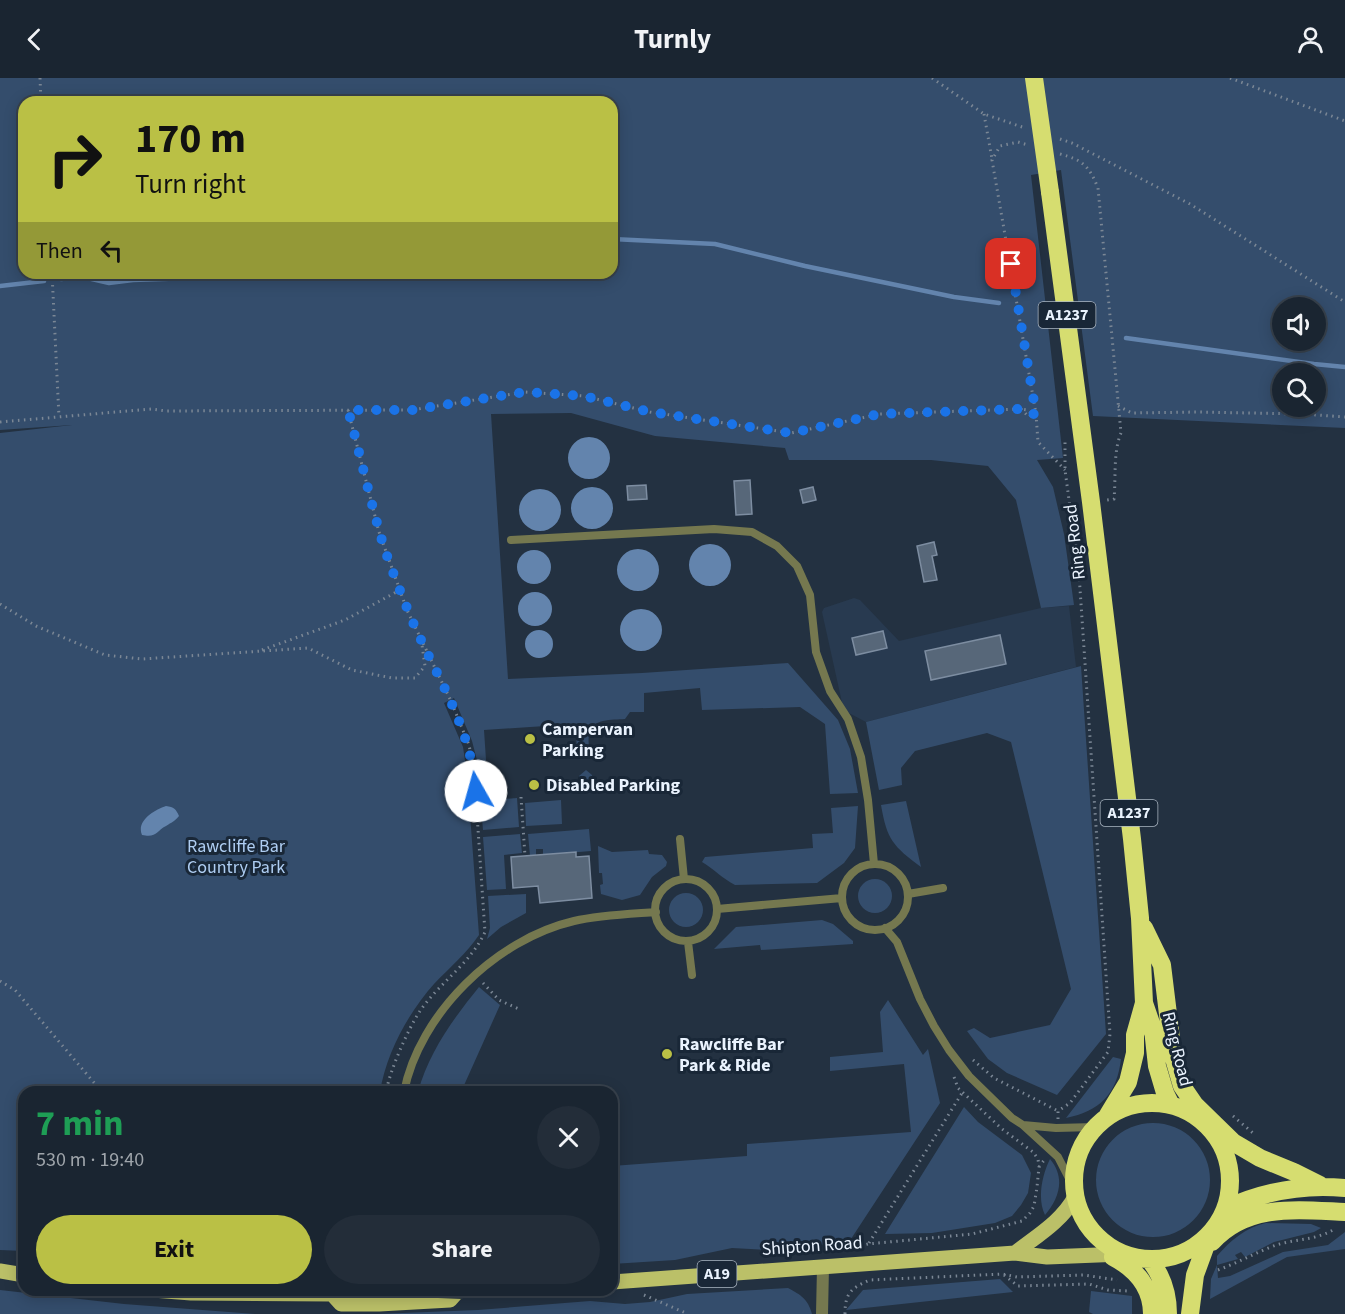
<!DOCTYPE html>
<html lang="en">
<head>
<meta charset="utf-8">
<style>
	:root { --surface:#1a2531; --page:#232d39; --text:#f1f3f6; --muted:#9fa5ab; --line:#38424d; --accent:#bac045 }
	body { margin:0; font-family:"Source Sans 3",sans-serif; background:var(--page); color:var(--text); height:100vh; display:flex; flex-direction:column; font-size:22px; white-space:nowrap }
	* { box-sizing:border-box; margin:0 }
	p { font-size:20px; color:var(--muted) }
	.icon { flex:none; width:33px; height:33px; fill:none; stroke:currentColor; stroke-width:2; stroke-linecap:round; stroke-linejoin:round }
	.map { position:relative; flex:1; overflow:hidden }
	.details { position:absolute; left:18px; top:1008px; width:600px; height:210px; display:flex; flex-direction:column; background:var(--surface); border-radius:18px; box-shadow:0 3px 15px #0003,0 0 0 2px var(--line) }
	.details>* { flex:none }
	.hud { position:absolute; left:18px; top:18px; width:600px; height:183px; border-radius:18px; box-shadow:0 3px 15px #0003,0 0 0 2px var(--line); background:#bac045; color:#111; overflow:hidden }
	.tools { position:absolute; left:1272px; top:219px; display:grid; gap:12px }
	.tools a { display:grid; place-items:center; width:54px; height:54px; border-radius:50%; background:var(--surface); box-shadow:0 3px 15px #0003,0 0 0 2px var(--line); font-size:30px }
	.pin { position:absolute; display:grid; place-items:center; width:51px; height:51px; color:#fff; margin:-26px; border-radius:12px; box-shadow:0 3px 9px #0006 }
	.me { position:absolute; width:66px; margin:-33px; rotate:353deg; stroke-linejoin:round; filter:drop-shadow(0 0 4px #0008) }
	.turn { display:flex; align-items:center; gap:21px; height:126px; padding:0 18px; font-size:27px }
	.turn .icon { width:78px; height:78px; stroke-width:2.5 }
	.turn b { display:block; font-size:42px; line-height:51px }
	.then { display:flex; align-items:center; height:57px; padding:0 18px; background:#0003; gap:12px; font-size:22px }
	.round { display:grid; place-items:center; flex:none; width:63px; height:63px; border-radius:32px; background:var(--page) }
	.summary { display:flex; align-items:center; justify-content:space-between; height:102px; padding:0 18px }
	h1 { font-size:36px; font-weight:700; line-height:45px; color:#1e9e55 }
	.primary-button { display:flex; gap:12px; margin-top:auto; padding:12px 18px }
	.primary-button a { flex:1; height:69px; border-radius:36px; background:var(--accent); color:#111; font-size:24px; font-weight:700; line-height:69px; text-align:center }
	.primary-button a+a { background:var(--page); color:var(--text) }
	header { display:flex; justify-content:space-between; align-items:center; height:78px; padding:0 18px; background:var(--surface); font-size:27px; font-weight:700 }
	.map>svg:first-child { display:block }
</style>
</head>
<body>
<header><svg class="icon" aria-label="back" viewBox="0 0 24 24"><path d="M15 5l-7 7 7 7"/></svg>Turnly<svg class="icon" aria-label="person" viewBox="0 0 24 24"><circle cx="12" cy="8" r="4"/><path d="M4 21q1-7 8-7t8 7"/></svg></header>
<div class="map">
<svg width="1345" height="1236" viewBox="0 0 1345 1236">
	<rect width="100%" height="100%" fill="#233141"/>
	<path fill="#283a50" d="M 854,520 L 860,522 L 899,563 L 1041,530 L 1069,528 L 1076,589 L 866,644 L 847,634 L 843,629 L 822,534 L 824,530 Z"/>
	<path fill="#344d6c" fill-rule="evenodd" d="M 0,0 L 1345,0 L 1345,350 L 1093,338 L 1061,92 L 1031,97 L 1063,380 L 1037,382 L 1053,409 L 1064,456 L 1074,527 L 1041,530 L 1016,422 L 988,388 L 931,382 L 789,382 L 785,370 L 655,358 L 571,335 L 491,336 L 508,601 L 642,595 L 788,585 L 838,642 L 850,671 L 858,715 L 830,716 L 825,646 L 800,629 L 702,632 L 700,610 L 644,615 L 644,634 L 630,634 L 625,641 C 612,642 591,640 589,657 C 588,662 589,667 589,672 L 585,675 L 577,670 L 575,646 L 484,652 L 486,682 L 483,686 L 478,686 L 472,663 L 454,620 L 444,625 L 463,669 L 467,696 L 479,857 C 467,875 449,890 434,906 C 408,935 386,976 380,1014 L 24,1014 L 24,1173 L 0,1172 L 0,355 L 72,347 L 0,352 ZM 24,24 L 612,24 L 612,195 L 24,195 ZM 1282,230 L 1316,230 L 1316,262 L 1282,262 ZM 1282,296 L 1316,296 L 1316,328 L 1282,328 Z
		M 1081,588 L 1106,956 L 1057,1017 L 1007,995 L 988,981 L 967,953 L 974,950 L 990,960 L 1050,947 L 1071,911 L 1011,664 L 987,655 L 915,673 L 901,690 L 902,707 L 879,712 L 866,644 Z
		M 586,692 L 592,697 L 594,713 L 580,715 L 579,698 Z
		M 478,696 L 483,696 L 487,700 L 489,722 L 517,720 L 519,749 L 483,752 Z
		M 561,722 L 562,746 L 526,748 L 525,725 Z
		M 906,723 L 921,789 C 893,768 887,762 881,727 Z
		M 858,728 L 855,770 L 844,785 L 817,805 L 735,807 C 723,801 714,791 702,784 L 705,779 L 813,770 L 812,756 L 833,755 L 831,730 Z
		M 589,751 L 591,773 L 543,777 L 543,771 L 536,771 L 536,777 L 530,778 L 528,756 Z
		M 520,756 L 522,775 L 504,777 L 506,811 L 487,812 L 483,759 Z
		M 598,768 L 612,774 L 648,772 L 649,776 L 662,777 L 667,784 L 666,788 L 652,799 L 640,817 L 622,822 L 601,816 L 600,807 L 603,806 L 602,795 L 599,795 Z
		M858 818a17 17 0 1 1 34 0a17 17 0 1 1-34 0Z
		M669 832a17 17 0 1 1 34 0a17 17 0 1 1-34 0Z
		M 526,816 L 526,835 L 501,849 L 487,861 L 490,850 L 488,818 Z
		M 822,842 L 833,846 L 853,863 L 853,866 L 761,872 L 760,867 L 714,871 L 736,849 Z
		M 479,909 L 500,927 L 461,1014 L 418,1014 C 429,974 453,941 479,909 Z
		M 888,922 L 923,977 L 928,971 L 940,1025 L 849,1164 L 769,1172 L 732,1170 L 675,1182 L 612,1186 L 612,1088 L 747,1078 L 747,1066 L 911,1054 L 904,986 L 830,993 L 830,979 L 883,974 L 880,934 Z
		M 1113,979 L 1121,981 C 1117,1016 1100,1033 1066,1040 Z
		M 964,1029 L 978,1044 L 1022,1077 L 1031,1095 L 1028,1115 L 1021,1127 L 1012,1138 L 995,1145 L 932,1155 L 885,1156 Z
		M1096 1102a57 57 0 1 1 114 0a57 57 0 1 1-114 0Z
		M 1050,1081 C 1066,1100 1059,1121 1045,1137 C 1037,1121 1042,1097 1050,1081 Z
		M 1266,1145 L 1311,1146 L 1321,1150 L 1314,1154 L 1274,1164 L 1245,1179 L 1241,1174 L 1235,1177 L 1238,1181 L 1217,1187 L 1218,1200 L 1230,1198 L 1283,1174 L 1328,1167 L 1345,1154 L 1345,1171 L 1287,1179 L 1210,1221 L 1211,1201 L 1217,1187 L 1217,1178 C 1230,1163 1246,1149 1266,1145 Z
		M 1000,1201 L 1013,1214 L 846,1232 L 863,1212 Z
		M 788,1210 C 801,1217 808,1221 812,1236 L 377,1236 L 478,1232 L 590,1223 L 625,1226 L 650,1224 L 687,1216 Z
		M 0,1212 L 124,1226 L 255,1236 L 366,1236 L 0,1236 Z
		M 1091,1213 L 1132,1218 L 1132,1236 L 1093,1236 L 1089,1234 Z"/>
	<path fill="#6384ad" d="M568 380a21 21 0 1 1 42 0a21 21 0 1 1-42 0Z
		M571 430a21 21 0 1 1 42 0a21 21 0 1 1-42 0Z
		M519 432a21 21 0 1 1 42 0a21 21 0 1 1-42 0Z
		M689 487a21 21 0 1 1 42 0a21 21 0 1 1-42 0Z
		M617 492a21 21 0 1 1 42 0a21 21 0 1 1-42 0Z
		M517 489a17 17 0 1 1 34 0a17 17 0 1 1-34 0Z
		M518 531a17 17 0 1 1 34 0a17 17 0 1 1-34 0Z
		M620 552a21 21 0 1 1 42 0a21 21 0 1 1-42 0Z
		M525 566a14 14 0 1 1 28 0a14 14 0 1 1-28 0Z
		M 166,728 C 174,729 176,731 179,738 C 174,744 172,744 166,748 C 156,753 157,760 142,757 C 136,743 154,732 166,728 Z"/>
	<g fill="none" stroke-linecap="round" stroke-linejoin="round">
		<path stroke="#6384ad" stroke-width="4.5" d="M 612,161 L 715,166 L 805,188 L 954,219 L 999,225
			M 61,201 L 83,199 L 109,205 L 133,202 L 338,195
			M 0,208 L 44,203
			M 1126,260 L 1314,286 L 1345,289"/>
	</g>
	<path fill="#576779" stroke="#7d8da1" stroke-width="1.5" d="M 750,402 L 752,436 L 736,437 L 734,403 Z
		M 646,407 L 647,421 L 628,422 L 627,408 Z
		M 813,409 L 816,422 L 803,425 L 800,412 Z
		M 934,464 L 937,477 L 932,478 L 937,502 L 924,504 L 917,468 Z
		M 883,553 L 887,570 L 856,577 L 852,560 Z
		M 1000,557 L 1006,586 L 931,602 L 925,573 Z
		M 576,774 L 576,779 L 589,778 L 592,820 L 540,825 L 538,808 L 513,810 L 511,779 Z"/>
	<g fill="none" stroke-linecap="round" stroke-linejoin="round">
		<path stroke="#7b8795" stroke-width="3" stroke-dasharray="1.5 4.5" stroke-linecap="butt" d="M 40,0 L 41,24
			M 932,0 L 984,36 L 1025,50
			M 1230,0 L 1345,43
			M 984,36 L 992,81
			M 1060,61 L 1072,65 L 1190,126 L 1345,224
			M 1060,76 C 1083,82 1089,88 1098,110 L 1121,355 C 1113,374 1116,400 1114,421 L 1107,422
			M 52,195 L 59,339
			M 1118,328 L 1132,335 L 1197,334 L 1303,336 L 1345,339
			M 1021,331 L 1029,339 L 1032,336
			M 348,332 L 379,454 L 407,532 L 450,621 L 469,667 L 474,692 L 485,854 C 471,885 439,905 420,933 C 408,951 390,992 386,1014
			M 1036,336 L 1038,364 L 1065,392
			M 0,344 L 151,331 L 166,333 L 412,332 L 525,314 L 584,318 L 650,334 L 791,355 L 880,336 L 1020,331 L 1028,332 L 1032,336 L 1036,336 L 992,82 L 1000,68 L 1018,64 L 1028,67
			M 0,526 L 36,548 L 105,577 L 142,581 L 308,570 L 352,592 L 392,600 L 415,600 L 425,588 L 422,567
			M 262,572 L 345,542 L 400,512
			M 474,692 L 492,691
			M 521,719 L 525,778
			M 0,903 L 15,912 L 102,1014
			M 483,905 L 499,922 L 521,932
			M 973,982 L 994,1000 L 1058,1033
			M 1233,1038 L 1253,1055
			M 1058,1041 L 1058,1033 L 1070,1025 L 1108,974 L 1110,956 L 1079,496 L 1065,392 L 1065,363
			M 1039,1089 L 1045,1081
			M 869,1165 L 962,1015
			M 849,1171 L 868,1166 L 972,1156 L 1022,1143 L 1030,1135 L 1034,1128 L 1037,1109 L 1039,1089 L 1038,1081 L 1033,1074 L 1002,1051 L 958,1010 L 954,999
			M 1218,1192 C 1237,1185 1253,1176 1271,1169 C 1293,1160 1312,1164 1335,1151
			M 1004,1197 L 1018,1208 L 1089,1206 L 1108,1212 L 1128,1213
			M 644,1217 L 688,1236
			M 845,1236 C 845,1215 851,1210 870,1202 L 1002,1196 L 1017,1199 L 1084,1197 L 1117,1202"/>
		<path stroke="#75784f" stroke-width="8" d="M 511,462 L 714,451 L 752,454 L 777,468 L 797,488 L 810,517 L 816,574 L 830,613 L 848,641 L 861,679 L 868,722 L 874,786
			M 680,761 L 684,801
			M842 819a33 33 0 1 1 66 0a33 33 0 1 1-66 0Z
			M655 832a31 31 0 1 1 62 0a31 31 0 1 1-62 0Z
			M 908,816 L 943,810
			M 717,831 L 842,820
			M 885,850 L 897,864 L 920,921 L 934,948 L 949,972 L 969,998 L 1012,1040 L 1023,1047 L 1058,1079 L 1074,1110
			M 688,864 L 692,897
			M 404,1014 C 419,936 496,861 574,843 C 600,837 629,836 656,834
			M 1023,1047 L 1056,1050 L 1095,1049"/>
		<path stroke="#75784f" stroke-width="12" d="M 822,1236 L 823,1189"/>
		<path stroke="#bbc068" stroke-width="15" d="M 1015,1175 C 1038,1157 1061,1144 1075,1119
			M 0,1193 L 24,1197
			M 612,1204 L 1015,1175 L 1047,1179 L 1123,1176
			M 153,1212 L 191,1215 L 332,1216 L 336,1212
			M 408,1212 L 425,1214 L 476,1212
			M 332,1216 L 341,1226 L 379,1226 L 450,1222 L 458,1213"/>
		<path stroke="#d6dd70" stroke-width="18" d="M 1050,114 L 1091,424 L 1132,761 L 1140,840 L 1144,925 L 1153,951 L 1157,988 L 1165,1015 L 1171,1027
			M 1144,850 L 1162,887 L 1173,977 L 1182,1008 L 1195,1027 L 1235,1066
			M1074 1103a78 78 0 1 1 156 0a78 78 0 1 1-156 0Z
			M 1108,1037 L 1128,1004 L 1135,975 L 1135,957 L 1144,925
			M 1226,1060 L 1260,1080 L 1294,1094 L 1320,1107
			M 1225,1131 C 1262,1114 1304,1106 1345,1110
			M 1212,1164 C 1247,1125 1298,1132 1345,1134
			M 1113,1179 C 1136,1191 1152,1210 1152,1236
			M 1149,1181 C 1162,1197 1168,1216 1168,1236
			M 1190,1236 L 1195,1197 L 1210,1156"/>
		<path stroke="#d6dd70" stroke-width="18" d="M 1034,0 L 1050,114"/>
	</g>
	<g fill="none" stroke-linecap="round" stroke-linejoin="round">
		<path stroke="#1a73e8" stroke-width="10" stroke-dasharray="0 18" d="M 476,713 C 470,643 432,593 407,530 C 397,505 386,478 379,452 C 368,413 359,372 348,332 L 412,332 L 525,314 L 584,318 L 650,334 L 791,355 L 880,336 L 1020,331 L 1028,332 L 1032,336 L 1036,336 L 1011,186"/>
	</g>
	<g fill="#bac045" stroke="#192737" stroke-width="2">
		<circle cx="530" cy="661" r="6"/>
		<circle cx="534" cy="707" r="6"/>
		<circle cx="667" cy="976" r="6"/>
	</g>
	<g text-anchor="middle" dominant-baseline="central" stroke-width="6" stroke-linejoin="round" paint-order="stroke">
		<g fill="#192737" stroke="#abb6c2" stroke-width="1.5">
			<rect x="1038.5" y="224" width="57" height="26" rx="4.5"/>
			<rect x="1100.5" y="722" width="57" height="26" rx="4.5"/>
			<rect x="697.5" y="1183" width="39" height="26" rx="4.5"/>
		</g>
		<g font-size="16" font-weight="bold" fill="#eaf3fe">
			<text x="1067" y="237">A1237</text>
			<text x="1129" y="735">A1237</text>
			<text x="717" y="1196">A19</text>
		</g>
		<g font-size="18" fill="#eaf3fe" stroke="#192737">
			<text transform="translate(1075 464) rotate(-97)">Ring Road</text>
			<text transform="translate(1177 971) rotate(76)">Ring Road</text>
			<text transform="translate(812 1168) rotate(-4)">Shipton Road</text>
		</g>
		<g font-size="18" font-weight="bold" fill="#eaf3fe" stroke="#192737" text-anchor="start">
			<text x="542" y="651">Campervan<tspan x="542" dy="21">Parking</tspan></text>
			<text x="546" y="707">Disabled Parking</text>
			<text x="679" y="966">Rawcliffe Bar<tspan x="679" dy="21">Park &amp; Ride</tspan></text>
		</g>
		<g font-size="18" fill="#afcef3" stroke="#192737">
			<text x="236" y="768">Rawcliffe Bar<tspan x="236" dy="21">Country Park</tspan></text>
		</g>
	</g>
</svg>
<div class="tools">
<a><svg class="icon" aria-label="sound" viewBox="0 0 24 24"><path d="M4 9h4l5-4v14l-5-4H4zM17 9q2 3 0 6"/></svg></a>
<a><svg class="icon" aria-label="search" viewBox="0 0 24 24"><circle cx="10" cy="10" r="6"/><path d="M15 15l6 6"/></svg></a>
</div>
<div class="pin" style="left:1011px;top:186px;background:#d93025"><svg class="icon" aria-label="arrive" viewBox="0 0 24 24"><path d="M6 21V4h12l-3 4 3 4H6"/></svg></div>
<svg class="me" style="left:476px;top:713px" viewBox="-20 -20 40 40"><circle r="19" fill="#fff"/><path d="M0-13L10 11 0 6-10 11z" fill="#1a73e8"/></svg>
<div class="hud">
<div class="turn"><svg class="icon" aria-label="right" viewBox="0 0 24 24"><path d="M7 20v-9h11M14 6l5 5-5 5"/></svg><div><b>170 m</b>Turn right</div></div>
<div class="then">Then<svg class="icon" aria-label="left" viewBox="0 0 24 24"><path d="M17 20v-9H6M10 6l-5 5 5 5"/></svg></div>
</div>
<section class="details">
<div class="summary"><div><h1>7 min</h1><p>530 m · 19:40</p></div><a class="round"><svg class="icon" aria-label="close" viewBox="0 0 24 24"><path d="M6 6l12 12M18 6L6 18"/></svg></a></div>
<div class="primary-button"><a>Exit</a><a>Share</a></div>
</section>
</div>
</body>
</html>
